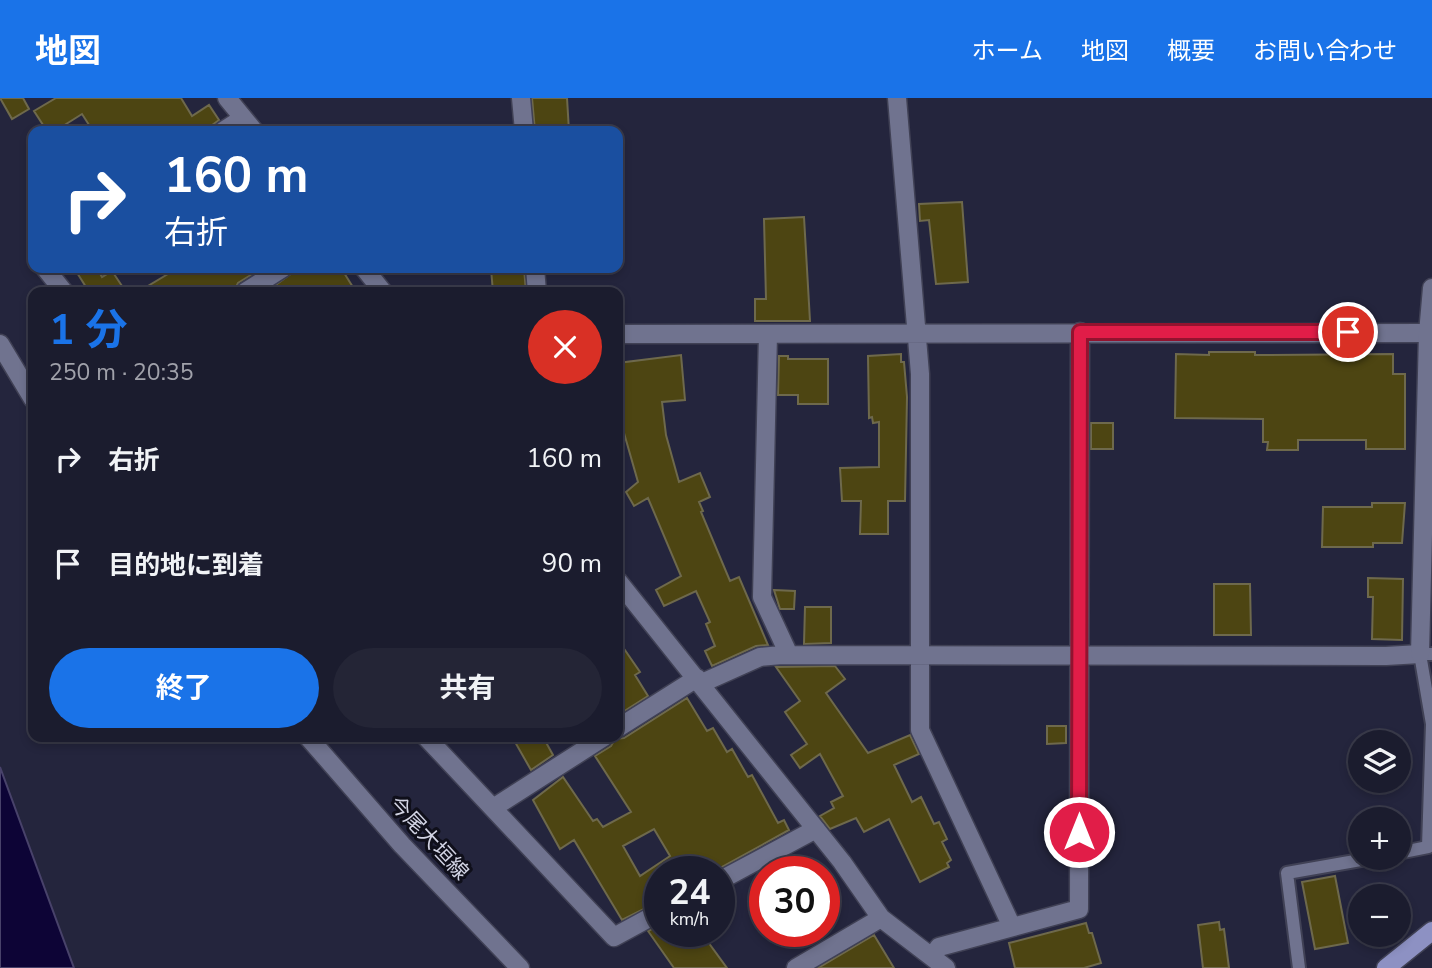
<!DOCTYPE html>
<html lang="ja">
<head>
<meta charset="utf-8">
<style>
	:root { --surface:#1b1c2e; --page:#242536; --text:#f1f3f6; --muted:#a0a1aa; --line:#393a4a; --accent:#1a73e8 }
	body { margin:0; font-family:"Nunito Sans","Noto Sans JP",sans-serif; background:var(--page); color:var(--text); height:100vh; display:flex; flex-direction:column; font-size:26px; white-space:nowrap }
	* { box-sizing:border-box; margin:0 }
	p { font-size:23px; color:var(--muted) }
	.icon { flex:none; width:38px; height:38px; fill:none; stroke:currentColor; stroke-width:2; stroke-linecap:round; stroke-linejoin:round }
	.map { position:relative; flex:1; overflow:hidden }
	.drawer { position:absolute; left:28px; top:189px; width:595px; height:455px; display:flex; flex-direction:column; background:var(--surface); border-radius:14px; box-shadow:0 4px 10px #0003,0 0 0 2px var(--line) }
	.drawer>* { flex:none }
	.banner { position:absolute; left:28px; top:28px; width:595px; height:147px; border-radius:14px; box-shadow:0 4px 10px #0003,0 0 0 2px var(--line); background:#1a4fa0; color:#fff; overflow:hidden }
	.controls { position:absolute; left:1348px; top:632px; display:grid; gap:14px }
	.controls a { display:grid; place-items:center; width:63px; height:63px; border-radius:50%; background:var(--surface); box-shadow:0 4px 10px #0003,0 0 0 2px var(--line); font-size:35px }
	.speed { position:absolute; left:644px; top:758px; display:flex; gap:14px; font-size:35px; font-weight:700; text-align:center }
	.speed>* { display:grid; place-content:center; width:91px; height:91px; border-radius:50%; background:var(--surface); box-shadow:0 4px 10px #0003,0 0 0 2px var(--line); line-height:1 }
	.speed small { font-size:18px; font-weight:400 }
	.speed .limit { border:10px solid #d22; background:#fff; color:#111 }
	.pin { position:absolute; display:grid; place-items:center; width:60px; height:60px; color:#fff; margin:-30px; border:4px solid #fff; border-radius:50%; box-shadow:0 2px 7px #0007 }
	.me { position:absolute; width:77px; margin:-38px; rotate:0deg; stroke-linejoin:round; filter:drop-shadow(0 0 5px #0008) }
	.turn { display:flex; align-items:center; gap:24px; height:147px; padding:0 21px; font-size:32px }
	.turn .icon { width:91px; height:91px; stroke-width:2.5 }
	.turn b { display:block; font-size:49px; line-height:60px }
	.round { display:grid; place-items:center; flex:none; width:74px; height:74px; border-radius:37px; background:var(--page) }
	.overview { display:flex; align-items:center; justify-content:space-between; height:119px; padding:0 21px }
	h1 { font-size:42px; font-weight:700; line-height:52px; color:var(--accent) }
	.button { display:flex; gap:14px; margin-top:auto; padding:14px 21px }
	.button a { flex:1; height:80px; border-radius:42px; background:var(--accent); color:#fff; font-size:28px; font-weight:700; line-height:80px; text-align:center }
	.button a+a { background:var(--page); color:var(--text) }
	ul { padding:0; list-style:none }
	li { display:flex; align-items:center; gap:21px; height:105px; padding:0 21px }
	li div { flex:1 }
	li b { display:block; font-size:26px }
	li em { font-style:normal }
	header { display:flex; align-items:center; gap:42px; box-sizing:border-box; height:98px; padding:0 35px; background:var(--accent); color:#fff }
	header strong { font-size:33px }
	nav { display:flex; gap:38px; margin-inline-start:auto; font-size:24px }
	.map>svg:first-child { display:block }
</style>
</head>
<body>
<header>
<strong>地図</strong>
<nav><a>ホーム</a><a>地図</a><a>概要</a><a>お問い合わせ</a></nav>
</header>
<div class="map">
<svg width="1432" height="870" viewBox="0 0 1432 870">
	<rect width="100%" height="100%" fill="#24253d"/>
	<path fill="#0d0436" stroke="#48426a" stroke-width="2" d="M 0,669 L 74,870 L 0,870 Z"/>
	<path fill="#4d4512" stroke="#6e694c" stroke-width="2" fill-rule="evenodd" d="M 0,0 L 23,0 L 29,11 L 12,21 Z
		M 56,0 L 181,0 L 192,18 L 209,7 L 219,22 L 204,33 L 167,33 L 176,27 L 166,33 L 93,33 L 82,16 L 55,33 L 47,33 L 34,13 Z
		M 532,0 L 567,0 L 569,33 L 535,33 Z
		M 962,104 L 968,184 L 936,186 L 929,122 L 920,123 L 919,106 Z
		M 804,119 L 810,223 L 755,223 L 755,201 L 766,201 L 764,121 Z
		M 74,170 L 97,170 L 102,179 L 112,173 L 126,194 L 79,194 L 86,189 Z
		M 178,170 L 250,170 L 254,175 L 238,185 L 234,194 L 138,194 Z
		M 299,170 L 341,170 L 356,194 L 266,194 Z
		M 524,170 L 526,194 L 493,194 L 491,171 Z
		M 1209,254 L 1255,254 L 1255,257 L 1393,256 L 1393,276 L 1405,276 L 1405,351 L 1366,351 L 1366,342 L 1298,342 L 1298,352 L 1267,352 L 1268,344 L 1263,344 L 1263,321 L 1175,320 L 1176,256 L 1209,257 Z
		M 901,256 L 901,264 L 904,264 L 907,299 L 905,403 L 888,403 L 888,436 L 860,436 L 861,403 L 842,403 L 840,370 L 879,369 L 879,324 L 873,325 L 872,319 L 869,320 L 868,258 Z
		M 681,257 L 685,302 L 662,304 L 666,337 L 679,384 L 700,375 L 710,399 L 699,404 L 703,413 L 701,414 L 730,483 L 739,479 L 768,547 L 756,548 L 712,568 L 705,553 L 715,548 L 706,526 L 710,524 L 696,493 L 664,508 L 656,492 L 681,478 L 648,400 L 634,408 L 626,394 L 638,384 L 624,335 L 618,337 L 618,265 Z
		M 779,258 L 788,258 L 788,261 L 828,261 L 828,306 L 798,306 L 798,297 L 778,297 Z
		M 1091,325 L 1113,325 L 1113,351 L 1091,351 Z
		M 1372,405 L 1405,405 L 1402,445 L 1373,445 L 1373,449 L 1322,449 L 1323,409 L 1372,409 Z
		M 1368,480 L 1403,481 L 1402,542 L 1372,541 L 1373,499 L 1368,499 Z
		M 1214,486 L 1250,486 L 1251,537 L 1214,537 Z
		M 774,492 L 795,493 L 794,511 L 780,511 Z
		M 805,509 L 831,509 L 831,545 L 804,546 Z
		M 618,542 L 640,574 L 635,577 L 648,598 L 618,617 Z
		M 835,568 L 845,581 L 826,595 L 868,655 L 910,637 L 919,656 L 894,667 L 912,704 L 921,699 L 934,726 L 939,724 L 947,741 L 942,744 L 951,762 L 947,765 L 949,769 L 920,784 L 889,721 L 864,734 L 856,720 L 830,731 L 820,718 L 834,710 L 831,704 L 843,698 L 820,656 L 800,670 L 791,657 L 807,646 L 785,614 L 800,603 L 776,569 Z
		M 687,600 L 707,633 L 713,630 L 727,654 L 732,651 L 748,679 L 752,677 L 778,725 L 784,722 L 789,732 L 713,774 L 660,774 L 660,803 L 622,822 L 574,742 L 560,751 L 533,702 L 563,679 L 593,723 L 597,721 L 603,729 L 631,714 L 595,658 L 611,648 L 615,641 L 624,640 ZM 654,731 L 670,758 L 640,778 L 623,748 Z
		M 1047,628 L 1066,628 L 1066,645 L 1047,646 Z
		M 525,639 L 543,639 L 553,657 L 531,672 L 515,644 Z
		M 1335,778 L 1348,845 L 1315,851 L 1302,784 Z
		M 1219,824 L 1220,832 L 1224,831 L 1229,870 L 1203,870 L 1198,827 Z
		M 1086,825 L 1089,835 L 1092,835 L 1101,865 L 1084,870 L 1015,870 L 1009,845 Z
		M 660,827 L 660,833 L 700,833 L 727,870 L 674,870 L 648,833 Z
		M 874,837 L 894,870 L 818,870 Z"/>
	<g fill="none" stroke-linecap="round" stroke-linejoin="round">
		<g stroke="#404155" stroke-width="16">
			<path id="service" d="M 1398,755 L 1428,749 L 1432,626 L 1420,556 L 1432,556
				M 1299,870 L 1287,775 L 1372,760"/>
		</g>
		<g stroke="#404155" stroke-width="21">
			<path id="minor" d="M 227,0 L 254,33
				M 521,0 L 524,33
				M 897,0 L 920,276 L 920,632 L 1012,829
				M 223,33 L 243,20
				M 45,170 L 64,194
				M 364,170 L 383,194
				M 535,170 L 537,194
				M 245,194 L 283,170
				M 618,236 L 1432,235
				M 768,236 L 762,499 L 789,557
				M 618,483 L 842,764 L 881,820 L 946,870
				M 702,585 L 760,559 L 782,557 L 1386,558 L 1420,556
				M 618,630 L 697,580
				M 426,639 L 614,839 L 660,814
				M 493,710 L 604,639
				M 719,783 L 816,731
				M 932,859 L 939,849 L 1079,811 L 1080,234
				M 796,870 L 881,820"/>
		</g>
		<g stroke="#404155" stroke-width="21">
			<path id="tertiary" d="M 1420,556 L 1428,235 L 1432,190"/>
		</g>
		<g stroke="#404155" stroke-width="21">
			<path id="secondary" d="M 0,246 L 33,301
				M 308,639 L 402,747 L 520,870"/>
		</g>
		<g stroke="#404155" stroke-width="21">
			<path id="primary" d="M 1386,870 L 1432,833"/>
		</g>
		<use href="#service" stroke="#70738f" stroke-width="12"/>
		<use href="#minor" stroke="#70738f" stroke-width="18"/>
		<use href="#tertiary" stroke="#70738f" stroke-width="18"/>
		<use href="#secondary" stroke="#70738f" stroke-width="18"/>
		<use href="#primary" stroke="#8d91c3" stroke-width="18"/>
	</g>
	<g fill="none" stroke-linecap="round" stroke-linejoin="round">
		<g stroke="#92132f" stroke-width="18">
			<path id="route" d="M 1079,734 L 1080,234 L 1348,234"/>
		</g>
		<use href="#route" stroke="#e11d48" stroke-width="12"/>
	</g>
	<g text-anchor="middle" dominant-baseline="central" stroke-width="6" stroke-linejoin="round" paint-order="stroke">
		<g font-size="21" fill="#d2d4e4" stroke="#0f0f1a">
			<text transform="translate(429 740) rotate(47)">今尾大垣線</text>
		</g>
	</g>
</svg>
<div class="controls">
<a><svg class="icon" aria-label="layers" viewBox="0 0 24 24"><path d="M12 4l9 5-9 5-9-5zM3 14l9 5 9-5"/></svg></a>
<a>+</a>
<a>−</a>
</div>
<div class="speed"><div>24<small>km/h</small></div><div class="limit">30</div></div>
<div class="pin" style="left:1348px;top:234px;background:#d93025"><svg class="icon" aria-label="arrive" viewBox="0 0 24 24"><path d="M6 21V4h12l-3 4 3 4H6"/></svg></div>
<svg class="me" style="left:1079px;top:734px" viewBox="-20 -20 40 40"><circle r="17" fill="#e11d48" stroke="#fff" stroke-width="3"/><path d="M0-11L8 9 0 5-8 9z" fill="#fff"/></svg>
<div class="banner">
<div class="turn"><svg class="icon" aria-label="right" viewBox="0 0 24 24"><path d="M7 20v-9h11M14 6l5 5-5 5"/></svg><div><b>160 m</b>右折</div></div>
</div>
<section class="drawer">
<div class="overview"><div><h1>1 分</h1><p>250 m · 20:35</p></div><a class="round" style="background:#d93025;color:#fff"><svg class="icon" aria-label="close" viewBox="0 0 24 24"><path d="M6 6l12 12M18 6L6 18"/></svg></a></div>
<ul>
<li><svg class="icon" aria-label="right" viewBox="0 0 24 24"><path d="M7 20v-9h11M14 6l5 5-5 5"/></svg><div><b>右折</b></div><em>160 m</em></li>
<li><svg class="icon" aria-label="arrive" viewBox="0 0 24 24"><path d="M6 21V4h12l-3 4 3 4H6"/></svg><div><b>目的地に到着</b></div><em>90 m</em></li>
</ul>
<div class="button"><a>終了</a><a>共有</a></div>
</section>
</div>
</body>
</html>
